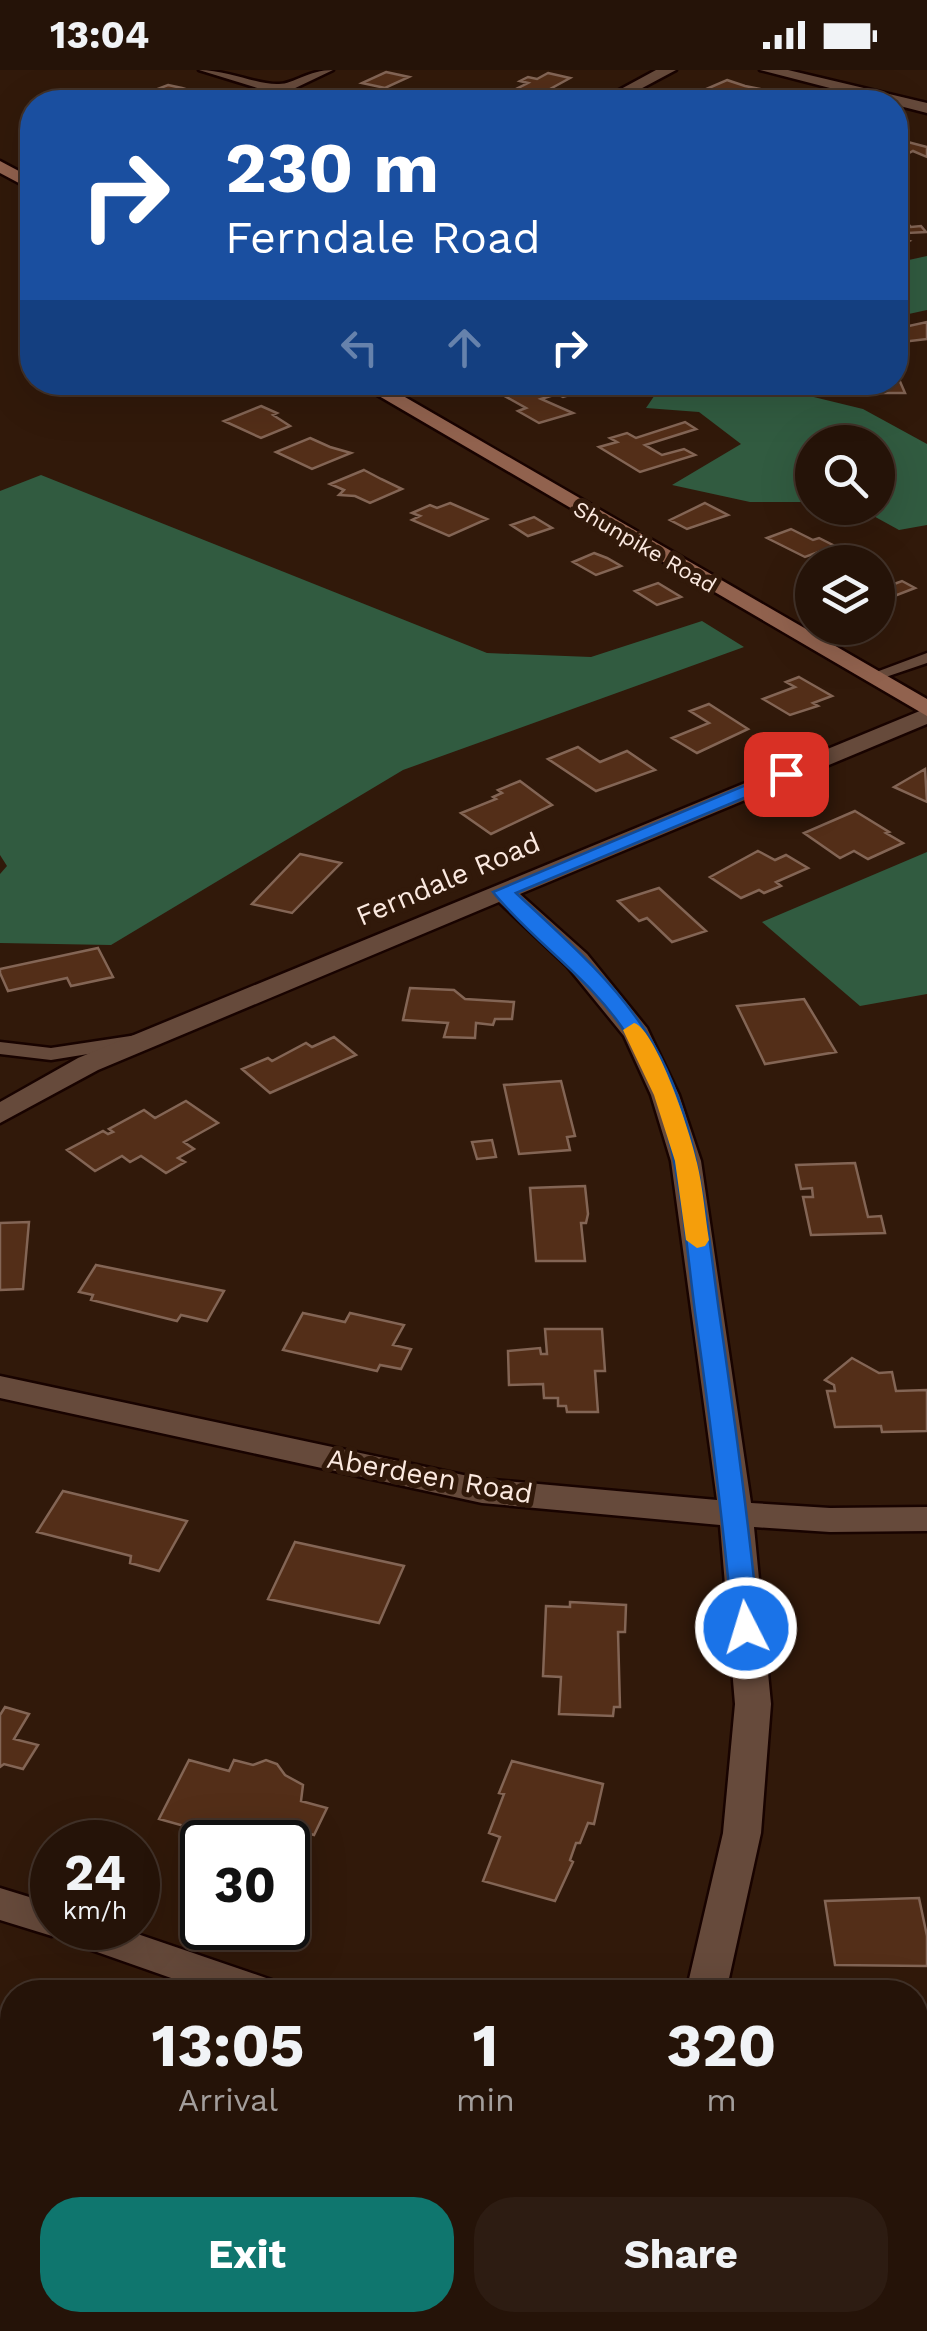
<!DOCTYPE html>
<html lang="en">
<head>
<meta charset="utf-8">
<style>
	:root { --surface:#251308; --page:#2d1c12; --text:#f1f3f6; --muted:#a39e9c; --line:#423229; --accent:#0f766e }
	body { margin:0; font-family:"Work Sans",sans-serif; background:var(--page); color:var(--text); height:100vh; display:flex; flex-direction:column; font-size:38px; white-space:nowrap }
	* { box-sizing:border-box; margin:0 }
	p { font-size:32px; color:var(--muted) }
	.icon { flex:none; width:55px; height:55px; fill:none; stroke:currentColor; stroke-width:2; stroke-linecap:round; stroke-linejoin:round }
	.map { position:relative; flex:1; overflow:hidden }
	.details { position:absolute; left:0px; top:1910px; width:928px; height:352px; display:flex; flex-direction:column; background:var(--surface); border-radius:40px 40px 0 0; box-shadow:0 10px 40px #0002,0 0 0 2px var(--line) }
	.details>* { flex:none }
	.hud { position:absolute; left:20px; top:20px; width:888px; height:305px; border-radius:40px; box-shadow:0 10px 40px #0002,0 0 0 2px var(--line); background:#1a4fa0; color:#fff; overflow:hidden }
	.buttons { position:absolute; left:795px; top:355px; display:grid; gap:20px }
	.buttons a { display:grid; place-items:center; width:100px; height:100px; border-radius:50%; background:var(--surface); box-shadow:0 10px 40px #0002,0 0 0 2px var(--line); font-size:50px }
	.speed { position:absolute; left:30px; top:1750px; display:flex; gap:20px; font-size:50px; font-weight:700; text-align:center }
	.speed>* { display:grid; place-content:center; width:130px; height:130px; border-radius:50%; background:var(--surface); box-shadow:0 10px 40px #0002,0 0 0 2px var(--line); line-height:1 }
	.speed small { font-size:25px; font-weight:400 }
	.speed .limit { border:5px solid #111; border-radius:15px; background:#fff; color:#111 }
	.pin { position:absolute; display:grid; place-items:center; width:85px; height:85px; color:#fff; margin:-42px; border-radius:20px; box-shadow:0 5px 15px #0006 }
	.me { position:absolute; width:110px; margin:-55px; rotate:355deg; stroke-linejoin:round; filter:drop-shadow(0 0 8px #0008) }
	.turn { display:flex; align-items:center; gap:35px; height:210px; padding:0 40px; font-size:45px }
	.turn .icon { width:130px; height:130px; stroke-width:2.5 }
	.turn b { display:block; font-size:70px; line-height:85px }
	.lanes { display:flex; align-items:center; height:95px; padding:0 40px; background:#0003; justify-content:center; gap:50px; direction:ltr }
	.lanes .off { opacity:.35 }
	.eta { display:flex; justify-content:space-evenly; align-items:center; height:170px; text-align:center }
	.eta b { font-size:60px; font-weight:700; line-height:70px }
	.cta { display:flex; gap:20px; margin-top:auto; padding:20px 40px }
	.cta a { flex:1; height:115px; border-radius:40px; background:var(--accent); color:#fff; font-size:40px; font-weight:700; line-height:115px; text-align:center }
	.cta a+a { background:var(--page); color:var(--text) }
	.status { display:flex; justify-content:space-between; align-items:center; height:70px; padding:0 50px; background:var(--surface); direction:ltr }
	.status svg { height:28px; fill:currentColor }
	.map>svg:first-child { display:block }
</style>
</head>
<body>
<div class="status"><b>13:04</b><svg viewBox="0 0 49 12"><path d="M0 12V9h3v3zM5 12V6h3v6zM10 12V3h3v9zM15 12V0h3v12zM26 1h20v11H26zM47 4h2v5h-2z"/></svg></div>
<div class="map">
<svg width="927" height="2261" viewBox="0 0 927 2261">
	<rect width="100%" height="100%" fill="#31190a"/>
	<path fill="#315b40" d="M 927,186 L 927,240 L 895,247 L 895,193 Z
		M 780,312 L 789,321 L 863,339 L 927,374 L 927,455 L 899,460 L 859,438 L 878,438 L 878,372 L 812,372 L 812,432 L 750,432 L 672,415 L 741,374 L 699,342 L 646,338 L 663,313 Z
		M 41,405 L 487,583 L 591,587 L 702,551 L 744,577 L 403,700 L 111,875 L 0,873 L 0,804 L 7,796 L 0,785 L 0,421 Z
		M 927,782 L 927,924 L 860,936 L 762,852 Z"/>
	<path fill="#532e18" stroke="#836555" stroke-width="2.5" d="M 386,2 L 409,7 L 385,18 L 362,13 Z
		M 548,3 L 570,8 L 530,30 L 506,24 L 528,13 L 520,11 L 528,7 L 537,9 Z
		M 727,10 L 745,16 L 776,22 L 752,32 L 704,20 Z
		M 168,15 L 182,18 L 202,24 L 185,31 L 152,21 Z
		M 904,71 L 927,77 L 927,87 L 913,81 L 907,84 L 895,81 L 895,76 Z
		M 896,141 L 911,157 L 921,156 L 926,162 L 906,163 L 908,165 L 900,168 L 909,171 L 895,177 Z
		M 927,252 L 927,269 L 902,272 L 895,267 L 895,259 Z
		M 895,300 L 905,323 L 879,323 L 876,313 L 870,314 L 895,312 Z
		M 561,312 L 587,312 L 596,317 L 563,327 L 557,324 L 541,329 L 573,343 L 539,353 L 518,341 L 526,338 L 501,324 L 525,316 L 534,321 Z
		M 261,336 L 277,343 L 273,345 L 290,356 L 261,368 L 224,351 Z
		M 685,352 L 696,359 L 645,375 L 662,385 L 684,379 L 695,385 L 640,402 L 599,377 L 617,372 L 610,368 L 627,363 L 636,368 Z
		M 310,368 L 330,377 L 351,383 L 312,399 L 276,382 Z
		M 364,400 L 381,409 L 402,419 L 370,433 L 355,426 L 339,425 L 344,420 L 330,414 Z
		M 450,433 L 487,449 L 449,466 L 412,450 L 420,446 L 412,443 L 430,435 L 437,438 Z
		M 705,433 L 728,445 L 687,459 L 670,450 Z
		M 534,447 L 552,458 L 528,466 L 511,455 Z
		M 791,459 L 813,470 L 819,468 L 835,476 L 805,487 L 767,468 Z
		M 594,483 L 607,488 L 621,496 L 596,505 L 573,492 Z
		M 878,504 L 894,514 L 902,511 L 915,518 L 879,532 Z
		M 658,513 L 681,527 L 657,535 L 635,521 Z
		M 799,607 L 832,626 L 813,633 L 818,636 L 790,645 L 763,629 L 795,617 L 786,612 Z
		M 709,634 L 748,659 L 697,683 L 672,668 L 709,653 L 690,641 Z
		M 578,677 L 600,692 L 627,681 L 655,700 L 596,721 L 548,689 Z
		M 925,699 L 927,732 L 894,717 Z
		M 520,711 L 552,735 L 491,764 L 461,743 L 496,729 L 493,727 L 502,723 L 498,720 Z
		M 855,741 L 889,762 L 886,763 L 903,773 L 868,789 L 854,781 L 840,788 L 804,763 Z
		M 758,781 L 775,790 L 786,785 L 808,798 L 776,812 L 781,816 L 764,823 L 759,820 L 741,828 L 710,807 Z
		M 300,784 L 341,793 L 292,843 L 252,834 Z
		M 659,818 L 706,861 L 672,872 L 647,848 L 639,851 L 618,831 Z
		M 98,878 L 113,907 L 71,916 L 67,908 L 8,921 L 0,903 L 0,899 Z
		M 410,918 L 454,920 L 465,929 L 514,932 L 512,949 L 495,949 L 493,955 L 476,953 L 475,968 L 444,967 L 448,953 L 403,950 Z
		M 804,929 L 836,982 L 765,994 L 737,936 Z
		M 334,967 L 356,985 L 270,1023 L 242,999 L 268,988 L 272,991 L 306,973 L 312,977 Z
		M 561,1011 L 575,1066 L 567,1067 L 570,1080 L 519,1084 L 504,1015 Z
		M 186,1031 L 218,1053 L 184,1072 L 194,1079 L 178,1088 L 185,1092 L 166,1103 L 141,1086 L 130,1092 L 122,1086 L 95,1101 L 67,1080 L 103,1061 L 108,1064 L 113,1062 L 109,1059 L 144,1040 L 155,1048 Z
		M 492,1070 L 496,1087 L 477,1089 L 472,1072 Z
		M 855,1093 L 868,1147 L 881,1146 L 885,1163 L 811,1165 L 803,1127 L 813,1127 L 812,1118 L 801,1119 L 796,1095 Z
		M 585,1116 L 588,1144 L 586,1153 L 581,1153 L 585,1191 L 536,1191 L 530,1118 Z
		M 29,1152 L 23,1219 L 0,1220 L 0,1153 Z
		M 96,1195 L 224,1221 L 207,1251 L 181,1245 L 177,1251 L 91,1230 L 93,1225 L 79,1222 Z
		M 303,1243 L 345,1252 L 350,1243 L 404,1255 L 393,1275 L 411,1279 L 401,1299 L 380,1295 L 377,1301 L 283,1280 Z
		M 545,1259 L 602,1259 L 605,1301 L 595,1301 L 598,1342 L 567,1342 L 566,1336 L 558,1336 L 558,1328 L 544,1328 L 543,1314 L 509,1315 L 508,1281 L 540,1278 L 541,1284 L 547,1284 Z
		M 852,1288 L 879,1303 L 892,1302 L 896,1321 L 927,1320 L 927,1361 L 882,1362 L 881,1356 L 835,1357 L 827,1321 L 835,1321 L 834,1315 L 825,1310 Z
		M 63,1421 L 187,1451 L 159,1501 L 130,1493 L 131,1486 L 37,1462 Z
		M 295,1472 L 404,1496 L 379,1553 L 268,1529 Z
		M 570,1532 L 626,1535 L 625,1562 L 618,1562 L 620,1637 L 614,1637 L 613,1646 L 559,1644 L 561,1607 L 543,1606 L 546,1536 L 570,1537 Z
		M 5,1637 L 29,1644 L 14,1669 L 38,1675 L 23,1699 L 4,1694 L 0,1697 L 0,1645 Z
		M 189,1690 L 229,1701 L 234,1690 L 253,1695 L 266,1690 L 277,1694 L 285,1705 L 303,1715 L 301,1731 L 327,1738 L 314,1765 L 286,1757 L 281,1767 L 244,1757 L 241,1762 L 224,1757 L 220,1766 L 159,1749 Z
		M 512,1691 L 603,1714 L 594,1754 L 588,1753 L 580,1773 L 576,1773 L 570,1790 L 573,1792 L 555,1831 L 483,1811 L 500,1767 L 489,1763 L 504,1724 L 499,1723 Z
		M 919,1828 L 927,1866 L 927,1896 L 835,1895 L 825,1831 Z
		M 0,1979 L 12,1983 L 12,2083 L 0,2079 Z
		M 312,2250 L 463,2250 L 460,2261 L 339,2261 L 336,2256 Z
		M 797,2250 L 877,2250 L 876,2259 L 871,2261 L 796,2261 Z"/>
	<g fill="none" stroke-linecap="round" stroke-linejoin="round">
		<g stroke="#180300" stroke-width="5">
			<path id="lane" d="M 927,583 L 927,593 L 871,612 L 863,607 Z
				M 137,965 L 146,971 L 144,975 L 51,990 L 0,984 L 0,972 L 51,978 Z"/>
		</g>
		<g stroke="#180300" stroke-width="5">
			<path id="street" d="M 199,0 C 228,0 257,15 279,14 C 294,14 308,0 333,0 L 266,32 L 257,28 L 267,21 Z
				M 656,0 L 676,0 L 616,32 L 597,32 Z
				M 760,0 L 788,0 L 927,33 L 927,43 Z
				M 927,638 L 927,654 L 520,824 L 587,884 L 647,958 L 679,1025 L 701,1091 L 751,1433 L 830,1438 L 927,1437 L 927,1461 L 830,1462 L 754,1457 L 771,1634 L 761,1763 L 726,1922 L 686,1922 L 723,1763 L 735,1634 L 720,1455 L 482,1433 L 0,1328 L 0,1306 L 482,1409 L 717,1430 L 671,1091 L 651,1025 L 624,966 L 567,896 L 499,832 L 98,1000 L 0,1053 L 0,1032 L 78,988 Z
				M 0,1818 L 52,1834 L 52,1858 L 120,1858 L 272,1910 L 278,1922 L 211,1922 L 60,1869 L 58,1864 L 52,1866 L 0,1850 Z
				M 927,2009 L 927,2045 L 915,2046 L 915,2010 Z
				M 612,2250 L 656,2250 L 653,2261 L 609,2261 Z"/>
		</g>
		<g stroke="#180300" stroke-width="5">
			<path id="secondary" d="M 0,91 L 32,108 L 32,120 L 0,103 Z
				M 355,312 L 379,312 L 927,629 L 927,646 Z"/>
		</g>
		<use href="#lane" fill="#664a3b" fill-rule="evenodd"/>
		<use href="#street" fill="#664a3b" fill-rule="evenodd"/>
		<use href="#secondary" fill="#91624e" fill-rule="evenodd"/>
	</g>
	<path fill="#1a73e8" stroke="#114b97" stroke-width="2.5" d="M 786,698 L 795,704 L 792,708 L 516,823 C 562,866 612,909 646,962 C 700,1045 706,1152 720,1248 C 735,1351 749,1454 759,1558 L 755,1565 L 737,1565 L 733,1558 C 723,1452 710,1348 695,1242 C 683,1150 678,1046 627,965 C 591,908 534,873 493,822 Z"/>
	<path fill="#f59e0b" d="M 634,953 C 656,959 692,1067 697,1093 C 703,1118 705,1145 709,1170 L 705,1176 L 697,1178 L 686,1170 L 675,1091 L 654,1025 L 623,960 Z"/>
	<g text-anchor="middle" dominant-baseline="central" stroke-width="10" stroke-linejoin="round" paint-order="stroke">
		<g font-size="22" fill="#fbe9e0" stroke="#31190a">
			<text transform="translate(645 477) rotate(30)">Shunpike Road</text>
		</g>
		<g font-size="28" fill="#fbe9e0" stroke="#31190a">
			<text transform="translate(448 809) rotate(-23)">Ferndale Road</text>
			<text transform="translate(430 1406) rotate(10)">Aberdeen Road</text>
		</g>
	</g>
</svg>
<div class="buttons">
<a><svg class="icon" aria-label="search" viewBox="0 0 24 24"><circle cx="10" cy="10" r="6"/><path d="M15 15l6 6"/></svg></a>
<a><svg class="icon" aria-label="layers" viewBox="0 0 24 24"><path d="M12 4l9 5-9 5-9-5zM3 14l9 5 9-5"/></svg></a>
</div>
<div class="speed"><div>24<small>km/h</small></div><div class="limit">30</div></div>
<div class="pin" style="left:786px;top:704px;background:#d93025"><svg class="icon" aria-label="arrive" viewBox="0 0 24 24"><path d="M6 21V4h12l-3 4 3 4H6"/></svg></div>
<svg class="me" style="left:746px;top:1558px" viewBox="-20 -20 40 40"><circle r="17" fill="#1a73e8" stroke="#fff" stroke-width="3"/><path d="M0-11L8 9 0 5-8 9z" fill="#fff"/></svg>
<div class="hud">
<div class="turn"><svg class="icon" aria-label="right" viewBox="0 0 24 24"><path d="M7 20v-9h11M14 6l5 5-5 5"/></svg><div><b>230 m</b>Ferndale Road</div></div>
<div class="lanes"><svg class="icon off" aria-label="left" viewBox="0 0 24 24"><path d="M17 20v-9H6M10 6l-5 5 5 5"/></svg><svg class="icon off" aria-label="ahead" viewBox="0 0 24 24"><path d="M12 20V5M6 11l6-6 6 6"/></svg><svg class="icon" aria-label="right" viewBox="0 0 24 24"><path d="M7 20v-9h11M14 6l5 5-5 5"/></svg></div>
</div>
<section class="details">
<div class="eta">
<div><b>13:05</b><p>Arrival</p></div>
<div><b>1</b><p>min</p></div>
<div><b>320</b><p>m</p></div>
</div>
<div class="cta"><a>Exit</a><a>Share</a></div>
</section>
</div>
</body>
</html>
